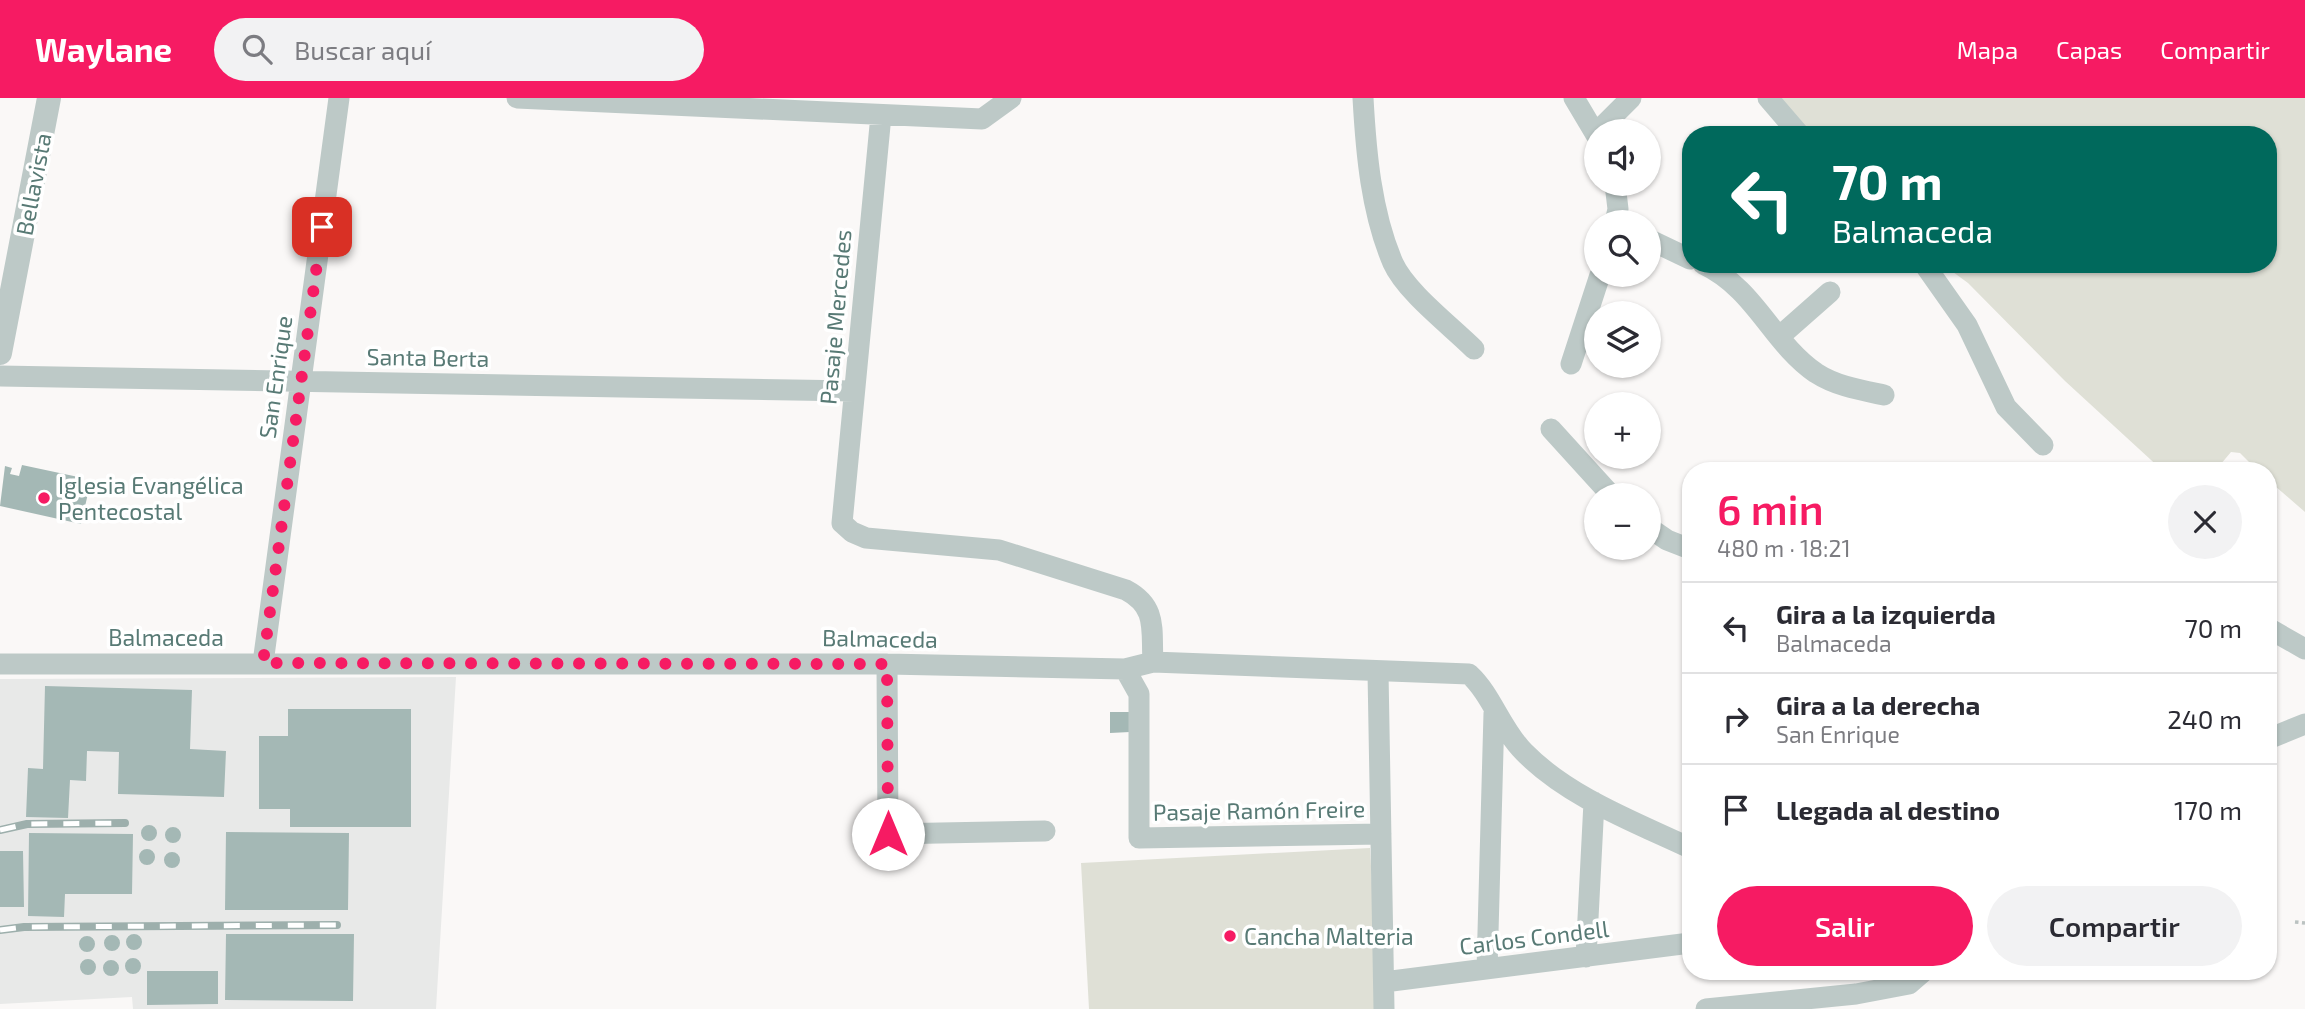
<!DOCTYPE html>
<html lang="es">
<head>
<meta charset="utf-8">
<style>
	:root { --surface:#fff; --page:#f2f2f3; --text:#2b2b33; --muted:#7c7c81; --line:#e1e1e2; --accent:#f61b63 }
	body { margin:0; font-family:"Exo 2",sans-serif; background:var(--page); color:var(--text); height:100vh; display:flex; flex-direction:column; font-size:26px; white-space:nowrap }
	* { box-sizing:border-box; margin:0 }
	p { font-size:23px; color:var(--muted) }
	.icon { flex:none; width:38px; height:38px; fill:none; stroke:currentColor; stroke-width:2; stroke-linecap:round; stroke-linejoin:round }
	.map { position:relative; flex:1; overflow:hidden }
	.drawer { position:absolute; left:1682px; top:364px; width:595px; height:518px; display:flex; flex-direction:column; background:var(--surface); border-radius:28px; box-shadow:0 2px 5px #0004 }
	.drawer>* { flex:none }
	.hud { position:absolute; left:1682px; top:28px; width:595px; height:147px; border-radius:28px; box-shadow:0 2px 5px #0004; background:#00695c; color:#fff; overflow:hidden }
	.fabs { position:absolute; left:1584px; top:21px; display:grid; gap:14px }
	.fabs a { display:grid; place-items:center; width:77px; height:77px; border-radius:50%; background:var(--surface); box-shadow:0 2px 5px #0004; font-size:35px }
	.pin { position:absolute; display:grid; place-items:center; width:60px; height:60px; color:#fff; margin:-30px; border-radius:14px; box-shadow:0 4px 10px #0006 }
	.me { position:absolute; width:77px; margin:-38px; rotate:0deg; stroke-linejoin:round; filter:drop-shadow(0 0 5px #0008) }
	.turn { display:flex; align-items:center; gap:24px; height:147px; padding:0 35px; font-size:32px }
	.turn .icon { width:91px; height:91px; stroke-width:2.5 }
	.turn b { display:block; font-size:49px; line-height:60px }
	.round { display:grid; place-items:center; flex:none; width:74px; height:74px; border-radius:37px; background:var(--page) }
	.summary { display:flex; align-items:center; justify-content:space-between; height:119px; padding:0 35px }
	h1 { font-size:42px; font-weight:600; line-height:52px; color:var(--accent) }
	.button { display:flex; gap:14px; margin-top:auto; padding:14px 35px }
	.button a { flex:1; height:80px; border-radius:42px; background:var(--accent); color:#fff; font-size:28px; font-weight:600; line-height:80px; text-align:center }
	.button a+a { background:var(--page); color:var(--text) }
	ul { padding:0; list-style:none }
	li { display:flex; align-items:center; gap:21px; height:91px; padding:0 35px; border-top:2px solid var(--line) }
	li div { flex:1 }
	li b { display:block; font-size:26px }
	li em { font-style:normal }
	header { display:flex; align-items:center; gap:42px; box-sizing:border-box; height:98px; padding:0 35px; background:var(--accent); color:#fff }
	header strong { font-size:33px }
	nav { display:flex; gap:38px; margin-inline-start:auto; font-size:24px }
	.search { width:490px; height:63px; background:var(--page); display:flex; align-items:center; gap:18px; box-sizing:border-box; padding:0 24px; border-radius:38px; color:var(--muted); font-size:26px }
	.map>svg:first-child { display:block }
</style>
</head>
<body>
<header>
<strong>Waylane</strong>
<div class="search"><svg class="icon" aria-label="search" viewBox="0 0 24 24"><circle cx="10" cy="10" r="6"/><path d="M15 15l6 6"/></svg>Buscar aquí</div>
<nav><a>Mapa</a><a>Capas</a><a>Compartir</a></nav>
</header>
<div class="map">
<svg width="2305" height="911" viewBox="0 0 2305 911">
	<rect width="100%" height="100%" fill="#faf8f7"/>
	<path fill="#e8e9e8" d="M 456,579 L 436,911 L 133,911 L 132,899 L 0,906 L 0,581 Z"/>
	<path fill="#dfe0d6" d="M 1766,0 L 2305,0 L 2305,414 L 2268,382 L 2268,373 L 2258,373 L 2240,355 L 2231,354 L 2215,373 L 2163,373 L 2065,283 L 1968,185 L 1942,166 L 2268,166 L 2268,37 L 1799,37 Z
		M 1370,750 L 1379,911 L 1089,911 L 1081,765 Z"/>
	<path fill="#a4b8b5" d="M 22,367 L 83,380 L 81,389 L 89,391 L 81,426 L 0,408 L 5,368 L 12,370 L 10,376 L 19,378 Z
		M 45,588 L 192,592 L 190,651 L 226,653 L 224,699 L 118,696 L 119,654 L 87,653 L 86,683 L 70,682 L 68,720 L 26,719 L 28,670 L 43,671 Z
		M 288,611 L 411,611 L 411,729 L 290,729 L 290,711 L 259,711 L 259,638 L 288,638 Z
		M 1110,614 L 1130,614 L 1130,634 L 1110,635 Z
		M141 735a8 8 0 1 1 16 0a8 8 0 1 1-16 0Z
		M165 737a8 8 0 1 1 16 0a8 8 0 1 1-16 0Z
		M 226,734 L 349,735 L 348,812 L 225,812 Z
		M 29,735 L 133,736 L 132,796 L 65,796 L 64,819 L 28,818 Z
		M139 759a8 8 0 1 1 16 0a8 8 0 1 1-16 0Z
		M 0,753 L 23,753 L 24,809 L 0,809 Z
		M164 762a8 8 0 1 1 16 0a8 8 0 1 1-16 0Z
		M126 844a8 8 0 1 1 16 0a8 8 0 1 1-16 0Z
		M 226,836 L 354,836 L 353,903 L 225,902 Z
		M104 845a8 8 0 1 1 16 0a8 8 0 1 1-16 0Z
		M79 846a8 8 0 1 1 16 0a8 8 0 1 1-16 0Z
		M125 868a8 8 0 1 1 16 0a8 8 0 1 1-16 0Z
		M80 869a8 8 0 1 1 16 0a8 8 0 1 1-16 0Z
		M103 870a8 8 0 1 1 16 0a8 8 0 1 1-16 0Z
		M 147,873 L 218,873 L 218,906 L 147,907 Z"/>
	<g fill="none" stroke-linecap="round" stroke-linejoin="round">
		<path stroke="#bbc2c1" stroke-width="3.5" stroke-dasharray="3.5 3.5" stroke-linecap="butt" d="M 2295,824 L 2305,825"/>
		<path stroke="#bdc9c7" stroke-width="21" d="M 517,0 L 982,21 L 1011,0
			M 1363,0 C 1366,54 1371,114 1393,165 C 1406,194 1451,228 1474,251
			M 1574,0 L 1596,37
			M 1768,0 L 1800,37
			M 881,17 L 842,425 L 852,434 L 866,440 L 999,452 L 1126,492 C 1158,509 1151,532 1153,564
			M 1598,33 L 1631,0
			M 1615,86 L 1618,111 L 1615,124
			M 1648,141 L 1690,161
			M 1703,166 C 1756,191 1771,244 1816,275 C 1836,288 1860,292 1884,297
			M 1924,166 L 1967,227 L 2006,309 L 2043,347
			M 1780,238 L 1830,194
			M 1571,266 L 1600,177
			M 0,278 L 854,293
			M 1551,331 L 1611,397
			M 1648,429 L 1667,442 L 1690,451
			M 2268,530 L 2305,551
			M 263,565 L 339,0
			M 0,566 L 887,566 L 1125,571 L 1153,564 L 1469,576 C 1492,597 1501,631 1524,654 C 1568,699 1635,724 1690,750
			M 887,566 L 888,736 L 1045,733
			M 1125,571 L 1139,596 L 1139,740 L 1381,736
			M 1378,574 L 1384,911
			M 2268,641 L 2305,626
			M 1586,859 L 1594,704
			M 1487,871 L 1494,615
			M 1384,884 L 1690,845
			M 1706,911 L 1856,896 L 1909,886 L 1924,873"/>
		<path stroke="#bdc9c7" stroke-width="24" d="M 0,255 L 49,0"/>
		<g stroke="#9dafac" stroke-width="8">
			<path id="rail" d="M 0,732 L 27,726 L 125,725
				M 0,832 L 24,829 L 337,827"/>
		</g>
		<use href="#rail" stroke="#fff" stroke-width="5" stroke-dasharray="16" stroke-linecap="butt"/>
	</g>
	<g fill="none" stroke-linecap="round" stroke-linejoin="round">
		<path stroke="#f61b63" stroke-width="12" stroke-dasharray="0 21.6" d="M 322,129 L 263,565 L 887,566 L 888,736"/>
	</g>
	<g fill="#f61b63" stroke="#fff" stroke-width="2.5">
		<circle cx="44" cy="400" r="7"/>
		<circle cx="1230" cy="838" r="7"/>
	</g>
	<g text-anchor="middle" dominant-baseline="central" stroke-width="7" stroke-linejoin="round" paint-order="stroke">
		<g font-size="23" fill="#587a75" stroke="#fff">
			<text transform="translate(33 86) rotate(-79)">Bellavista</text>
			<text transform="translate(835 219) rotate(-85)">Pasaje Mercedes</text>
			<text transform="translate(428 259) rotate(1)">Santa Berta</text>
			<text transform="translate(275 279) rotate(-82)">San Enrique</text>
			<text x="166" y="539">Balmaceda</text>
			<text transform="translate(880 540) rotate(1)">Balmaceda</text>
			<text transform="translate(1259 712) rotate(-1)">Pasaje Ramón Freire</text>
			<text transform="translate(1534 839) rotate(-7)">Carlos Condell</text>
		</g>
		<g font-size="23" fill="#587a75" stroke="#fff" text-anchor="start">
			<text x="58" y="387">Iglesia Evangélica<tspan x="58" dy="26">Pentecostal</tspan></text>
			<text x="1244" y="838">Cancha Malteria</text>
		</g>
	</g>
</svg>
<div class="fabs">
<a><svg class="icon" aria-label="sound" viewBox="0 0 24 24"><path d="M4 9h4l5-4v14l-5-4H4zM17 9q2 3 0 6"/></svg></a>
<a><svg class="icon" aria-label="search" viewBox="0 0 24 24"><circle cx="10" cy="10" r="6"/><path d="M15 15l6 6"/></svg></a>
<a><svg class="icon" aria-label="layers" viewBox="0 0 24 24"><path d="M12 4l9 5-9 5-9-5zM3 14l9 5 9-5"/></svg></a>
<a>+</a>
<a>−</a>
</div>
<div class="pin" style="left:322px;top:129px;background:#d93025"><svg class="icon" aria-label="arrive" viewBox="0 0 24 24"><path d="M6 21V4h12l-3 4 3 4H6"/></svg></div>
<svg class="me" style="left:888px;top:736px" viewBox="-20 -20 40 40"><circle r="19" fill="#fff"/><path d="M0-13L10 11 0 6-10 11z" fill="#f61b63"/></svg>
<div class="hud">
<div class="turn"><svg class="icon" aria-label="left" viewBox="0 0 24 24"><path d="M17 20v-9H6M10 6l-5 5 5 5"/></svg><div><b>70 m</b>Balmaceda</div></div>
</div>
<section class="drawer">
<div class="summary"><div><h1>6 min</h1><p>480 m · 18:21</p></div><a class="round"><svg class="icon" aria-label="close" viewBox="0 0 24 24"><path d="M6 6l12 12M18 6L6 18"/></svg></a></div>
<ul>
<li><svg class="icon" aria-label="left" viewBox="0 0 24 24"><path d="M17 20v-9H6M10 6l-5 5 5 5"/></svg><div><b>Gira a la izquierda</b><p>Balmaceda</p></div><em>70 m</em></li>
<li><svg class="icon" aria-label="right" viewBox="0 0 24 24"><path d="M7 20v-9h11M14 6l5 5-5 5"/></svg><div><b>Gira a la derecha</b><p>San Enrique</p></div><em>240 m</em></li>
<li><svg class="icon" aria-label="arrive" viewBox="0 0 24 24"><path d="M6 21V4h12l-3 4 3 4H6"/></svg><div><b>Llegada al destino</b></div><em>170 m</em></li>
</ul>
<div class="button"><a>Salir</a><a>Compartir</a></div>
</section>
</div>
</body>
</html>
